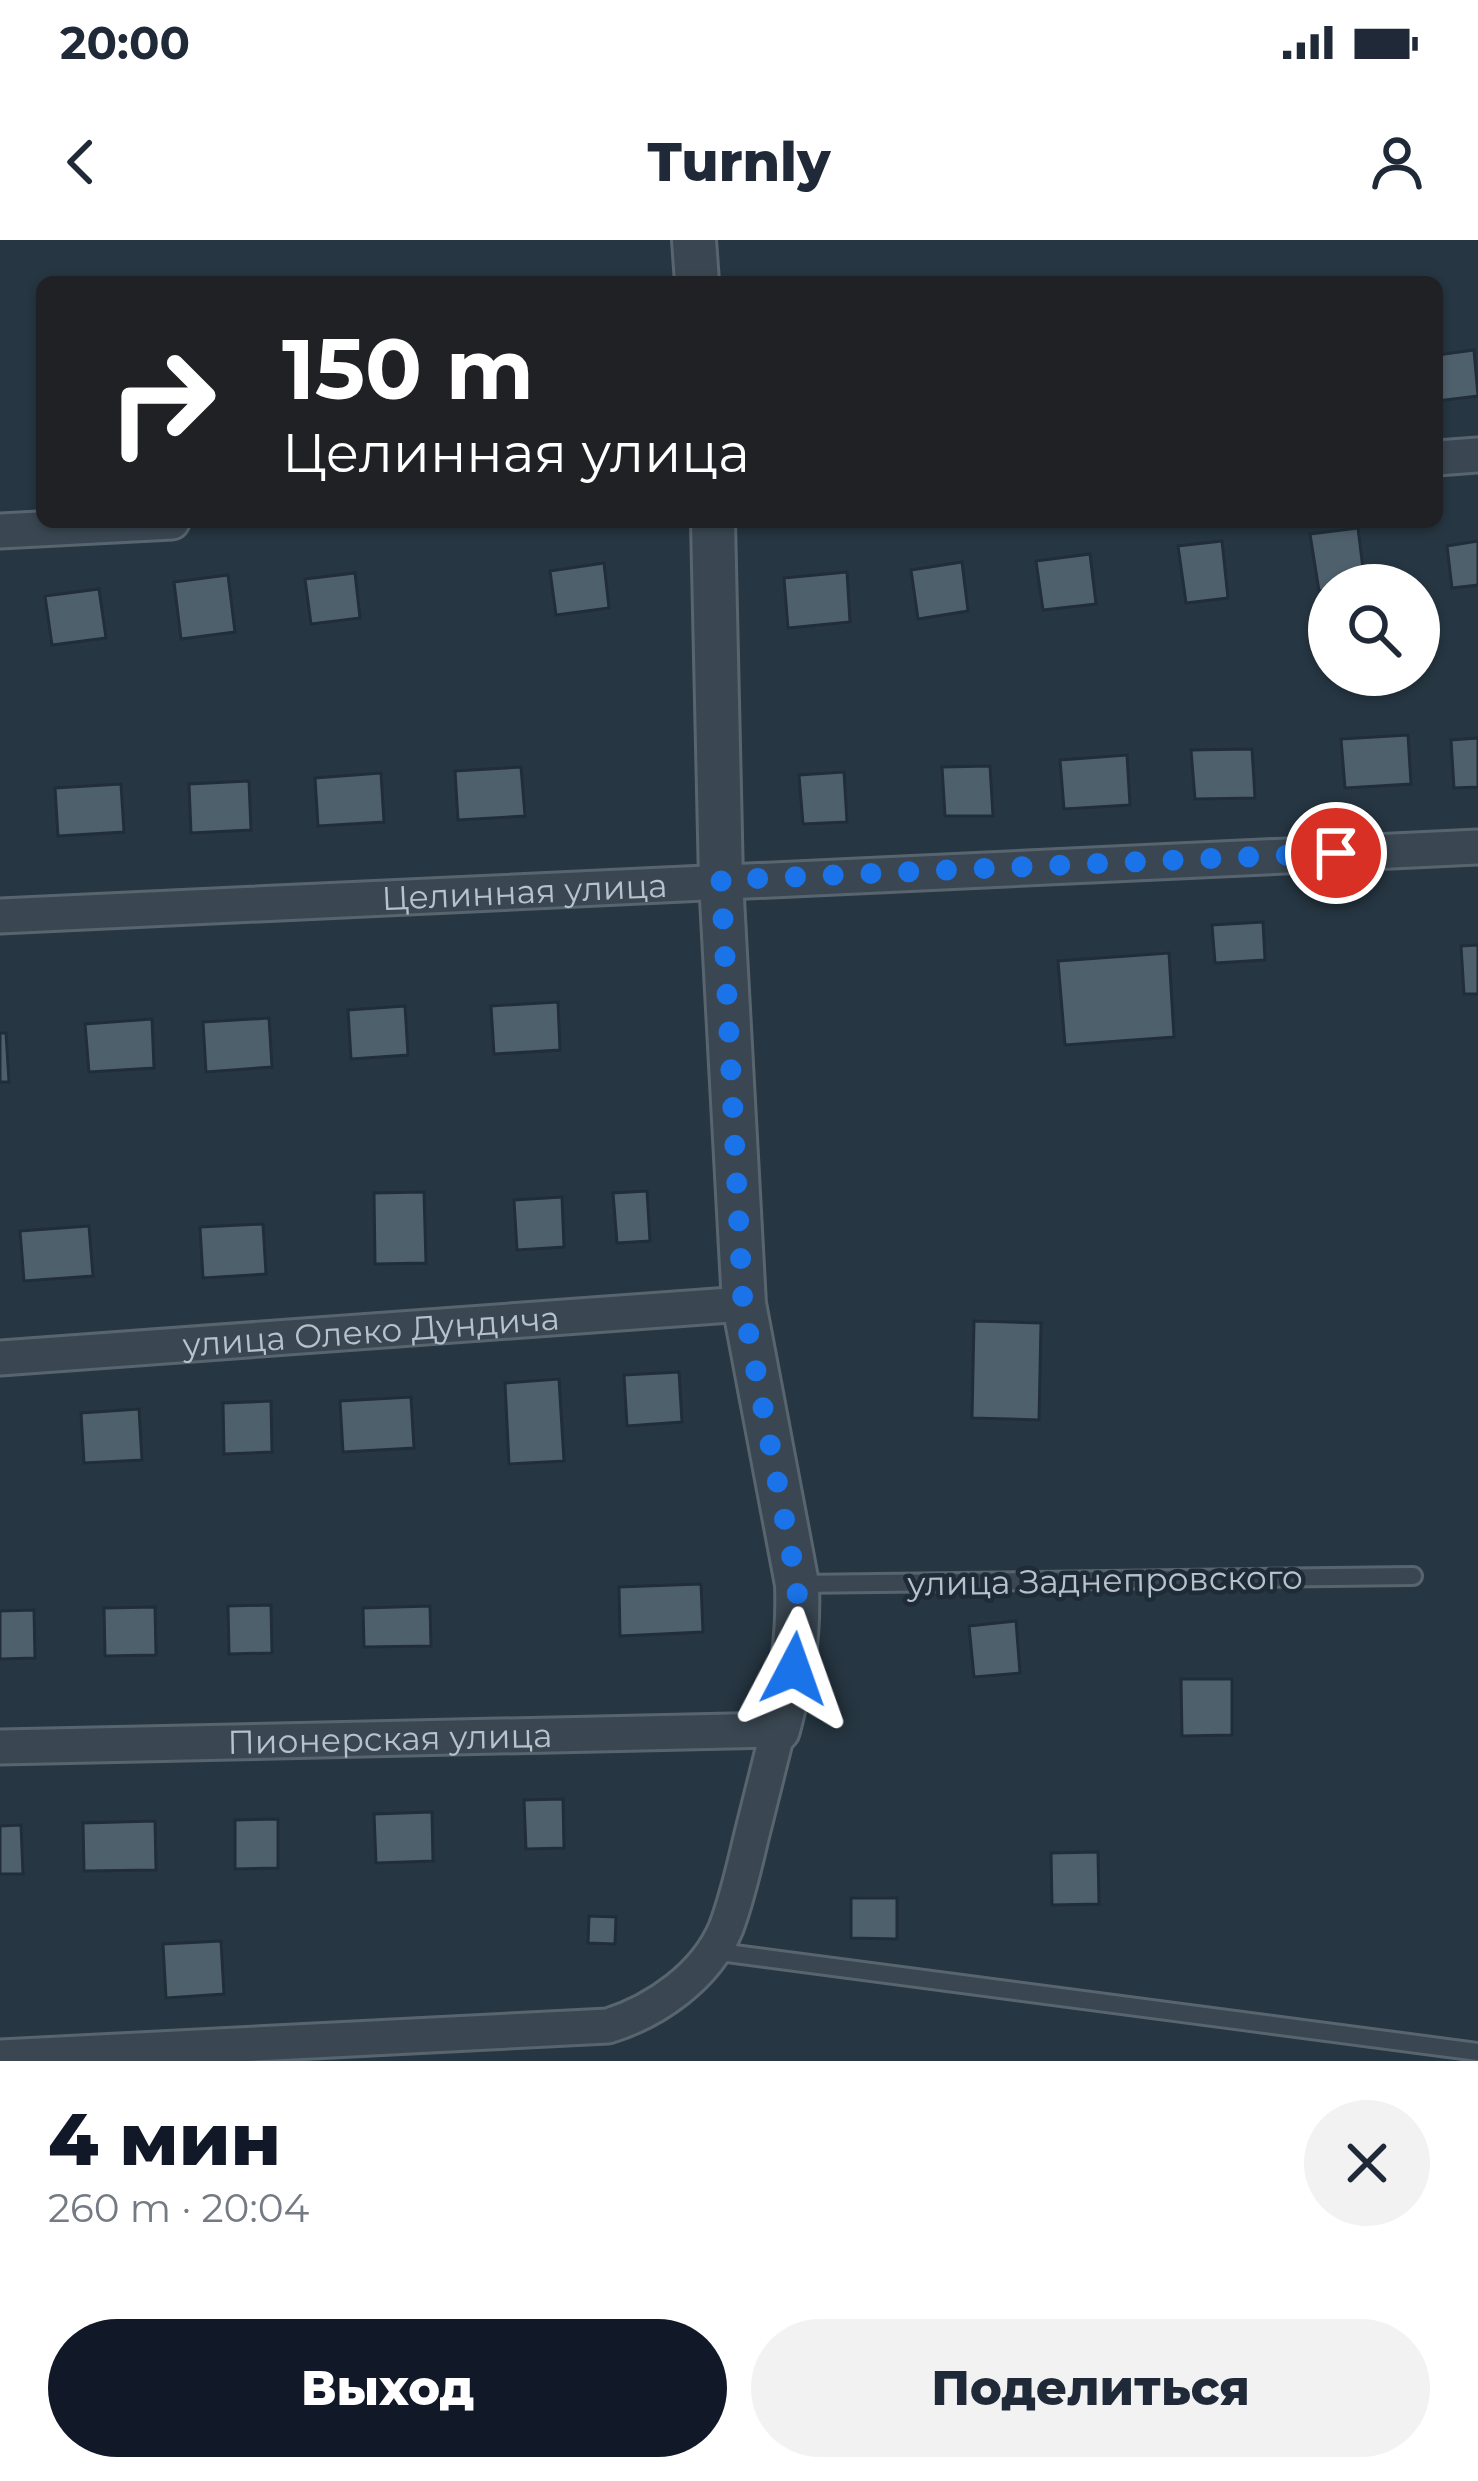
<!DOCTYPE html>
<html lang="ru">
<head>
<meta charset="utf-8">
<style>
	:root { --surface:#fff; --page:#f2f2f3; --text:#1f2937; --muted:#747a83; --accent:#111827 }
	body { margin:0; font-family:Montserrat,sans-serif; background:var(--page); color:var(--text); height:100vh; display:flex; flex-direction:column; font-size:45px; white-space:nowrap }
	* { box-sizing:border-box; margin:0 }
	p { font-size:39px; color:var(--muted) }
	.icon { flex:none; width:66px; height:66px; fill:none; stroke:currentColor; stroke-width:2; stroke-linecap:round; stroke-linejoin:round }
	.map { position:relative; height:1821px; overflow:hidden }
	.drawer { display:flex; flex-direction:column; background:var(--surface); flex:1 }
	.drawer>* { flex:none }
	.guide { position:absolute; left:36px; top:36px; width:1407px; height:252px; border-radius:18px; box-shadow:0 3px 9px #0004; background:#202124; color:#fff; overflow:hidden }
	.fabs { position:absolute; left:1308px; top:324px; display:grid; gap:24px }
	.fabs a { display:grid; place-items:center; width:132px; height:132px; border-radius:50%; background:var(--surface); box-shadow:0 3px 9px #0004; font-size:60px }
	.pin { position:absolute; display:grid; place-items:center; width:102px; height:102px; color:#fff; margin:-51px; border:6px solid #fff; border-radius:50%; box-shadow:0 3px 12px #0007 }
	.me { position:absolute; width:132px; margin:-66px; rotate:4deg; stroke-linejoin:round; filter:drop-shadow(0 0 9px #0008) }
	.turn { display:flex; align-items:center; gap:42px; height:252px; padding:0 48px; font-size:54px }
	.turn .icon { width:156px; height:156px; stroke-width:2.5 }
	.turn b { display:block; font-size:84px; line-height:102px }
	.round { display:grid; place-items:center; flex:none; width:126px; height:126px; border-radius:63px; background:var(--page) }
	.summary { display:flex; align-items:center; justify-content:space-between; height:204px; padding:0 48px }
	h1 { font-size:72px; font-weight:800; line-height:90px; color:var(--accent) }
	.button { display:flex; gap:24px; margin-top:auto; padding:24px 48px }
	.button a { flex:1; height:138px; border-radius:72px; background:var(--accent); color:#fff; font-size:48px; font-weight:800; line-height:138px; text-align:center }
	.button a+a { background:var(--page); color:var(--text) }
	.status { display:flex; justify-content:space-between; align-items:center; height:84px; padding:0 60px; background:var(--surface); direction:ltr }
	.status svg { height:33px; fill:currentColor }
	header { display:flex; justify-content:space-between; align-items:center; height:156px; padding:0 48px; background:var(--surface); font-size:54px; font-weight:800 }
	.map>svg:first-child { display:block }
</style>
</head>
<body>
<div class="status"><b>20:00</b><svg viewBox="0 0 49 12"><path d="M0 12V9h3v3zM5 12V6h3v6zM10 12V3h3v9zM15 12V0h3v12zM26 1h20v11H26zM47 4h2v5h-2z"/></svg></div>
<header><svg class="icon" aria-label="back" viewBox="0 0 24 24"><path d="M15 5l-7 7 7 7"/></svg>Turnly<svg class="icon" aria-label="person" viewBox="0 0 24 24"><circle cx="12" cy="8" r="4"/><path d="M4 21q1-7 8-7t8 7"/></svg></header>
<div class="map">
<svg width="1478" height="1821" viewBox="0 0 1478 1821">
	<rect width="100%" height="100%" fill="#263642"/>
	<path fill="#4f606d" stroke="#212e39" stroke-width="3" d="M 1474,110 L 1478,156 L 1437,161 L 1437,115 Z
		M 1358,288 L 1365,345 L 1329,345 L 1329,350 L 1319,351 L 1310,294 Z
		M 1222,301 L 1228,358 L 1186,363 L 1178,306 Z
		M 1478,301 L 1478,345 L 1452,348 L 1447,306 Z
		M 1090,314 L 1096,364 L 1043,370 L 1036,321 Z
		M 962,322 L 968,371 L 918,379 L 911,330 Z
		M 604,323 L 609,368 L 556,375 L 550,331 Z
		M 847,332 L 850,382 L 788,388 L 784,338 Z
		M 355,333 L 360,378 L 311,384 L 305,339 Z
		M 228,335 L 235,392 L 181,399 L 174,342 Z
		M 99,349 L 106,398 L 52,405 L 45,356 Z
		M 1408,495 L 1411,544 L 1345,548 L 1341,499 Z
		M 1478,498 L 1478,547 L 1454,548 L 1451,500 Z
		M 1252,509 L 1255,558 L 1195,559 L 1191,510 Z
		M 1127,515 L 1130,565 L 1064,569 L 1060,520 Z
		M 990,526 L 993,576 L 945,576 L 942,527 Z
		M 521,527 L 525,576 L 458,580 L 455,531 Z
		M 844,532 L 847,582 L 803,584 L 799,535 Z
		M 381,533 L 384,582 L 318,586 L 315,538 Z
		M 249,541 L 251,590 L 191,593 L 189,544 Z
		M 121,544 L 124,592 L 58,596 L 55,548 Z
		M 1263,682 L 1265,720 L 1215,723 L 1212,685 Z
		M 1478,705 L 1478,754 L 1464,754 L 1461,706 Z
		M 1169,713 L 1174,797 L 1065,805 L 1058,721 Z
		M 558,762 L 560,810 L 494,814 L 491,766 Z
		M 405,766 L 408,815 L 351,819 L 348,770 Z
		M 269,778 L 272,827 L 206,832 L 203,782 Z
		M 152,779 L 154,828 L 89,832 L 85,784 Z
		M 0,793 L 6,793 L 9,842 L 0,842 Z
		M 647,951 L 650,1001 L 617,1003 L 613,953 Z
		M 424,952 L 426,1023 L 375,1024 L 374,953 Z
		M 562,957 L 564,1007 L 517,1010 L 514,960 Z
		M 263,984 L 266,1034 L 203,1038 L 200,987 Z
		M 89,986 L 93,1036 L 24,1041 L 20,991 Z
		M 974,1081 L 1041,1083 L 1039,1180 L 972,1178 Z
		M 679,1132 L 682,1182 L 627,1186 L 624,1135 Z
		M 559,1139 L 564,1221 L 509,1224 L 505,1143 Z
		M 411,1157 L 414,1208 L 343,1212 L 340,1161 Z
		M 271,1161 L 272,1212 L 224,1214 L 223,1163 Z
		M 139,1169 L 142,1220 L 84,1223 L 81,1173 Z
		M 701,1344 L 703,1392 L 620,1396 L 619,1347 Z
		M 271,1365 L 272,1413 L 229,1414 L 228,1366 Z
		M 430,1366 L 431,1406 L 364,1407 L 363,1368 Z
		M 155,1367 L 156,1415 L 105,1416 L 104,1368 Z
		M 34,1370 L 35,1418 L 0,1419 L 0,1371 Z
		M 1016,1381 L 1020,1433 L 974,1437 L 969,1386 Z
		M 1181,1439 L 1232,1439 L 1232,1495 L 1182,1496 Z
		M 563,1559 L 564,1608 L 526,1609 L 524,1560 Z
		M 432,1572 L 433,1621 L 376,1623 L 374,1574 Z
		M 278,1579 L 278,1628 L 235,1629 L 235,1580 Z
		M 155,1581 L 156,1630 L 84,1631 L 83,1583 Z
		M 21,1585 L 23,1634 L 0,1634 L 0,1586 Z
		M 1098,1612 L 1099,1664 L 1052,1665 L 1051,1613 Z
		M 851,1658 L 897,1658 L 897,1699 L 851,1698 Z
		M 589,1676 L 616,1677 L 615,1704 L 588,1703 Z
		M 221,1701 L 224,1754 L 166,1758 L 163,1704 Z"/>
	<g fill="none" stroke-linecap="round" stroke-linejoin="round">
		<g stroke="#58656f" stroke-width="22">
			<path id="service" d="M 797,1344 L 1413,1336
				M 712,1711 L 1478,1812"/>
		</g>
		<g stroke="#58656f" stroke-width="39">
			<g id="minor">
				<path d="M 1437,218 L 1478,215"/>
				<path d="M 0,291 L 172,282"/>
				<path id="s1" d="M 0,676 L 1478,607"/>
				<path id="s2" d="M 0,1118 L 744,1064"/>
				<path id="s3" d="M 0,1507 L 778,1490 C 769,1526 760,1562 751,1598 C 744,1628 737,1659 726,1688 C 706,1736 656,1771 608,1786 L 0,1817"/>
			</g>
		</g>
		<g stroke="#58656f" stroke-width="48">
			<path id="tertiary" d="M 694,0 L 697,42
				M 713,282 L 721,640 L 744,1064 L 797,1344 C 799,1399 792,1437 778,1490"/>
		</g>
		<use href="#service" stroke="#3a4752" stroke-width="16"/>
		<use href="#minor" stroke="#3a4752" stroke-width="33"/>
		<use href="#tertiary" stroke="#3a4752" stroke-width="42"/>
	</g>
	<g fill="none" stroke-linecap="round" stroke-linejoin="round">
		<path stroke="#1a73e8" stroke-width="21" stroke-dasharray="0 37.8" d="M 794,1429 L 798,1383 L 797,1344 L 743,1064 L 721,640 L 1336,613"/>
	</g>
	<g text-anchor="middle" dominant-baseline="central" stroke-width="9" stroke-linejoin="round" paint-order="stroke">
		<g font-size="33" fill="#b7c2cc" stroke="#1f2c37">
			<text stroke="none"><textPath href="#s1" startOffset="525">Целинная улица</textPath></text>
			<text stroke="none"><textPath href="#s2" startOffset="372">улица Олеко Дундича</textPath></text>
			<text transform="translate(1105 1340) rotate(-1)">улица Заднепровского</text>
			<text stroke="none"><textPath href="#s3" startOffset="390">Пионерская улица</textPath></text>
		</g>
	</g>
</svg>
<div class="fabs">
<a><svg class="icon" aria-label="search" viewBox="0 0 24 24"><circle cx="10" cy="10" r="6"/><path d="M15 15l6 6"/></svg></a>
</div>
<div class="pin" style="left:1336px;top:613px;background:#d93025"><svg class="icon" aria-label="arrive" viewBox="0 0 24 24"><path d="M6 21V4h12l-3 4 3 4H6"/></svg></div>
<svg class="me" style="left:794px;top:1429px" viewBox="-20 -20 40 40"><path d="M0-17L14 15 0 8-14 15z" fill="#1a73e8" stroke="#fff" stroke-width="4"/></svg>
<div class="guide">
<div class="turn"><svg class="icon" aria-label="right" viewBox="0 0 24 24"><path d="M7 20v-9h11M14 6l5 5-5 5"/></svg><div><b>150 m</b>Целинная улица</div></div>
</div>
</div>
<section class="drawer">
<div class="summary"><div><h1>4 мин</h1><p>260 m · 20:04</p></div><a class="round"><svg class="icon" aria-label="close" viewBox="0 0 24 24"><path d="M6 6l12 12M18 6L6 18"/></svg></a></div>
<div class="button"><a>Выход</a><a>Поделиться</a></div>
</section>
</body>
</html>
